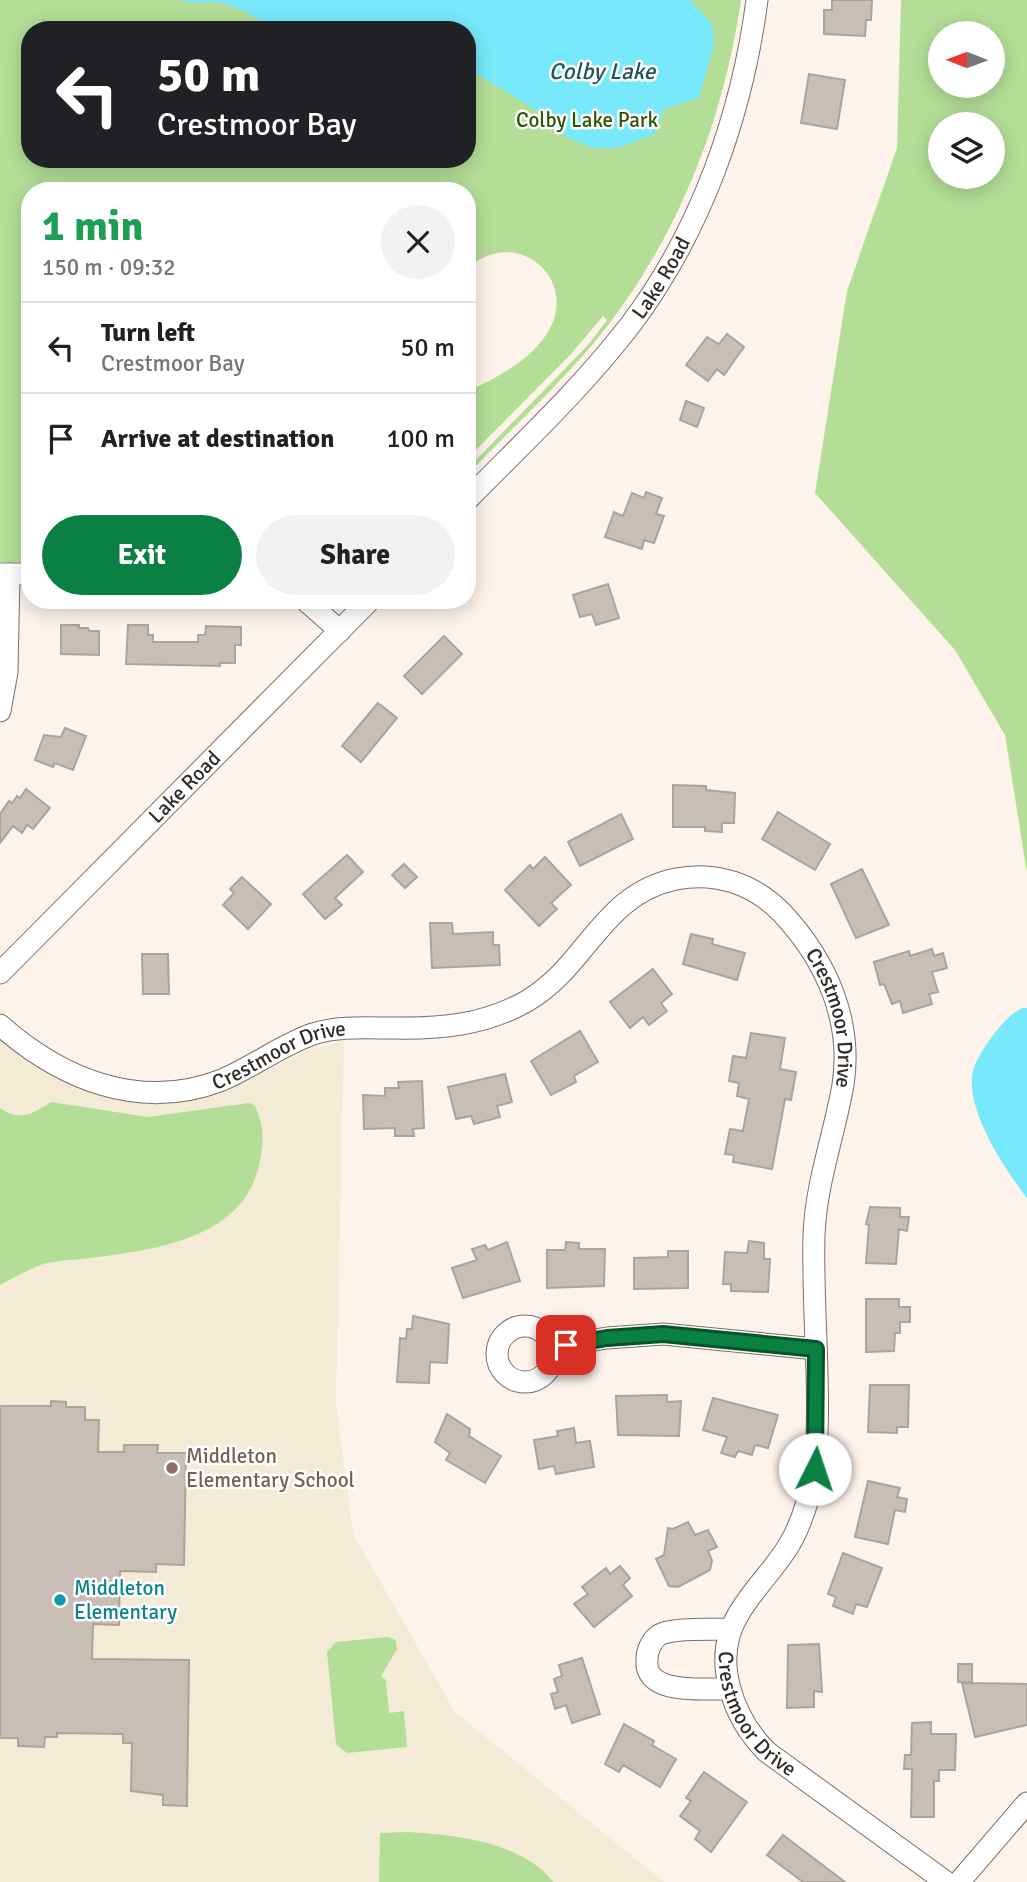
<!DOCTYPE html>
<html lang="en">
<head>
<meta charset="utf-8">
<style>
	:root { --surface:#fff; --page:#f2f2f2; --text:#202124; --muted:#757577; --line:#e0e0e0; --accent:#0b8043 }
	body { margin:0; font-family:Signika,sans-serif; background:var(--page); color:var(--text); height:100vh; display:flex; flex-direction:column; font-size:26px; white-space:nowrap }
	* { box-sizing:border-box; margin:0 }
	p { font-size:23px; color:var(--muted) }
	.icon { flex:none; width:38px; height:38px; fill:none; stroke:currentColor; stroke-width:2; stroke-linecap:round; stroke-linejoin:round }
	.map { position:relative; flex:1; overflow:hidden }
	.sheet { position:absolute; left:21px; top:182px; width:455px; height:427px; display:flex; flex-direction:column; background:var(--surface); border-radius:28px; box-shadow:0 4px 18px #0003 }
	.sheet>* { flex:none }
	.top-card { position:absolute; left:21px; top:21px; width:455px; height:147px; border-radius:28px; box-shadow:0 4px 18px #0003; background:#202124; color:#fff; overflow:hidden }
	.needle { width:46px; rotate:271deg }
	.fabs { position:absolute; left:928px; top:21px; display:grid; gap:14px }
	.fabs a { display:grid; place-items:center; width:77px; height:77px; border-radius:50%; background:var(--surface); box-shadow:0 4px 18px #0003; font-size:35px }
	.pin { position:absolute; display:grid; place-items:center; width:60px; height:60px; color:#fff; margin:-30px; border-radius:14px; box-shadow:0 4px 10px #0006 }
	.me { position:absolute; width:77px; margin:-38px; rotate:4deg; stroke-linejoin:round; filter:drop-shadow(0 0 5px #0008) }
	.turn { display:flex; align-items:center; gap:24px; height:147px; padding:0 21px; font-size:32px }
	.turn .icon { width:91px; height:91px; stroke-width:2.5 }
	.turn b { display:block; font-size:49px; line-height:60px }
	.round { display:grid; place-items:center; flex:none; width:74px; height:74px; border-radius:37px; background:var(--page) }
	.summary { display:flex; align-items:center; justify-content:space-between; height:119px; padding:0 21px }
	h1 { font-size:42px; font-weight:700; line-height:52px; color:#1e9e55 }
	.action { display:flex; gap:14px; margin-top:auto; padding:14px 21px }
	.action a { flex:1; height:80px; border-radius:42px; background:var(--accent); color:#fff; font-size:28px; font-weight:700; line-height:80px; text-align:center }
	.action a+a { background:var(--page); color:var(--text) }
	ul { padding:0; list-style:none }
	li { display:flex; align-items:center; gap:21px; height:91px; padding:0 21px; border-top:2px solid var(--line) }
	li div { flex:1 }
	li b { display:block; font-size:26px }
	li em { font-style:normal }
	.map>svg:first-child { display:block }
</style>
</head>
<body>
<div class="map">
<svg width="1027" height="1882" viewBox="0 0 1027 1882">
	<rect width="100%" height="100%" fill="#fef3eb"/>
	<path fill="#f3ebd5" d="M 0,1041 L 39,1070 L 74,1088 L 119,1100 L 170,1102 L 222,1093 L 313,1048 L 344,1041 L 336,1402 L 353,1534 L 455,1712 L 664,1882 L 0,1882 Z"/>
	<path fill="#b4de97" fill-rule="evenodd" d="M 0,0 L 741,0 C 723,125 674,247 593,344 C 554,390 509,431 467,475 L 467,469 L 588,345 L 607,320 L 603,316 L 572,353 L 467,459 L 467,391 C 496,379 533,359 549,330 C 579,276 514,225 467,269 L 467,191 L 30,191 L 30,393 L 25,425 L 30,454 L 30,562 L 0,562 ZM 30,30 L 467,30 L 467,159 L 30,159 Z
		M 901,0 L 1027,0 L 1027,873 L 1005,735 L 955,650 L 815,493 L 847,291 L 897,148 ZM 940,33 L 992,33 L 992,86 L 940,86 ZM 992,124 L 992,177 L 940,177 L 940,124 Z
		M 51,1102 L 148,1117 L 249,1103 L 255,1106 C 265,1127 264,1147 258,1169 C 240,1240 152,1250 91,1258 C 76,1260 58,1260 43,1264 C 29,1269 14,1278 0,1285 L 0,1108 C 19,1122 33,1114 51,1102 Z
		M 388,1637 L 396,1640 L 397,1649 L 381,1676 L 386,1680 L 389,1713 L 404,1711 L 407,1747 L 347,1753 L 336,1744 L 327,1652 L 336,1642 Z
		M 409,1832 C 455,1835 523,1842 553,1882 L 379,1882 L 380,1833 Z"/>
	<path fill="#77e9fa" d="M 181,0 L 690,0 L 712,24 L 714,44 L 699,98 L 664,109 L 655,134 L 618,148 L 593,148 L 564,136 L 539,112 L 467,68 L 467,30 L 274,30 C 260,19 232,3 214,2 C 201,2 194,5 181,0 Z
		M 1022,1008 L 1027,1008 L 1027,1198 C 1005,1170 964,1108 973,1071 C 976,1059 984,1048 991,1038 C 1000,1026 1009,1015 1022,1008 Z"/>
	<path fill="#c9beb6" stroke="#ada39b" stroke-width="2" d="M 832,0 L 872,0 L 871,20 L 866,20 L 865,36 L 824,34 L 824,10 L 832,10 Z
		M 809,74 L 845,80 L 837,129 L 801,123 Z
		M 727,334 L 744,347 L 724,375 L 717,369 L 708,381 L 686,365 L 707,337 L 719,344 Z
		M 686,401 L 704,408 L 697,427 L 680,420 Z
		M 646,492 L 662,498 L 656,514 L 664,516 L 654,543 L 644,540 L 642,549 L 605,537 L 614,512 L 623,516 L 632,493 L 644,498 Z
		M 608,584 L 619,618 L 596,625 L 592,614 L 580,617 L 573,595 Z
		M 61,625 L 79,625 L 79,628 L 88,628 L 89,631 L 99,631 L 99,655 L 61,654 Z
		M 128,625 L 148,625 L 148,635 L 153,635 L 153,642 L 198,642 L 198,635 L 205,635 L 206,626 L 241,627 L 241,645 L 235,645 L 235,663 L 220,663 L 220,666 L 126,664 Z
		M 444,636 L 462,654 L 422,694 L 404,676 Z
		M 378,703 L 397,718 L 361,762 L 342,746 Z
		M 65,728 L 86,736 L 73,770 L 55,763 L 53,767 L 35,760 L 44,735 L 61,737 Z
		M 673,785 L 706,786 L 706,790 L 735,793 L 734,823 L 722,823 L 722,832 L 705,831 L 705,827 L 673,827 Z
		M 26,789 L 50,808 L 33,829 L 27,825 L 22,833 L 13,826 L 0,843 L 0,814 L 9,801 L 12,803 L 17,796 L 20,798 Z
		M 778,812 L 830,844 L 815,870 L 762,839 Z
		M 621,814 L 633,839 L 580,866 L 568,842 Z
		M 347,855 L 363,872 L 335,898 L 342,905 L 325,919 L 303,894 Z
		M 545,857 L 571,885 L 551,903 L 557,909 L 539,926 L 505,890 L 530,865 L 533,869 Z
		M 404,864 L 417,877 L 405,888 L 392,875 Z
		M 862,869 L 889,925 L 856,938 L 831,884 Z
		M 242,877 L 271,904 L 248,929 L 223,905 L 234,893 L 230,889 Z
		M 430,923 L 452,923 L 453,934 L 493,932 L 493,945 L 499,945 L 500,965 L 432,968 Z
		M 691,934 L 713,939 L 712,944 L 745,953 L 737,980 L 683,964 Z
		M 932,949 L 934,956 L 943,953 L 947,968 L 932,972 L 938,992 L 929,994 L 932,1004 L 903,1013 L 900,1001 L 892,1004 L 884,984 L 880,985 L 874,962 L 909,951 L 910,956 Z
		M 142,954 L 168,954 L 169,994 L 143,994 Z
		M 653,969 L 672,994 L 661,1003 L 667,1011 L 649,1025 L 643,1017 L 630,1028 L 610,1002 Z
		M 580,1031 L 598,1062 L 574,1076 L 576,1082 L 551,1095 L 531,1061 Z
		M 751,1033 L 785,1038 L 780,1069 L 796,1072 L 791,1100 L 785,1099 L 772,1169 L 733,1162 L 734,1155 L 725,1154 L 730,1129 L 743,1131 L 749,1099 L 737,1096 L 739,1083 L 729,1081 L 733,1056 L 746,1058 Z
		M 505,1074 L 512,1102 L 497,1106 L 500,1117 L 474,1124 L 471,1116 L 456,1119 L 448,1087 Z
		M 422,1081 L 424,1128 L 413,1129 L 414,1136 L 395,1136 L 395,1128 L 364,1129 L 363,1095 L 385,1096 L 385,1088 L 399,1088 L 398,1082 Z
		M 870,1207 L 900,1208 L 900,1217 L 909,1217 L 907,1231 L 899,1229 L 896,1264 L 866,1263 L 869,1225 L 866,1224 Z
		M 749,1241 L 764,1243 L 764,1259 L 770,1259 L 768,1292 L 731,1291 L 731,1284 L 723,1284 L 725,1252 L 747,1253 Z
		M 507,1242 L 520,1281 L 463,1298 L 452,1268 L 477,1260 L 472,1249 L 485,1245 L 488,1250 Z
		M 566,1242 L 579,1243 L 579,1249 L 605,1249 L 604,1286 L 547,1288 L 547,1250 L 565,1250 Z
		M 668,1251 L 688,1251 L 688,1288 L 634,1289 L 634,1258 L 668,1257 Z
		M 866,1299 L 899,1299 L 899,1307 L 910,1307 L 910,1322 L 900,1322 L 900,1333 L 895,1333 L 894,1351 L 866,1352 Z
		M 413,1316 L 449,1324 L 447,1363 L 430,1362 L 429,1383 L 397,1382 L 400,1338 L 406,1339 L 407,1329 L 412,1329 Z
		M 870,1385 L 909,1385 L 908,1427 L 897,1427 L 897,1433 L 868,1432 Z
		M 667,1395 L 667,1402 L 681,1401 L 679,1436 L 618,1435 L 616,1396 Z
		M 713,1398 L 778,1415 L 768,1448 L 755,1445 L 752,1455 L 738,1451 L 735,1457 L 721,1453 L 727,1437 L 703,1430 Z
		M 51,1401 L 66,1402 L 66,1407 L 85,1407 L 85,1420 L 99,1420 L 98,1452 L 124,1452 L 124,1445 L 158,1445 L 157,1453 L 186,1453 L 184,1565 L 156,1564 L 156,1572 L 120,1571 L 119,1625 L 93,1624 L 92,1659 L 189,1660 L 187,1806 L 163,1805 L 163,1795 L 131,1791 L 132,1743 L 123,1743 L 123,1734 L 57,1733 L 57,1737 L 45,1737 L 44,1747 L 18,1746 L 18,1738 L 0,1738 L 0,1406 L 51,1406 Z
		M 447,1414 L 470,1429 L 469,1436 L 501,1456 L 485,1483 L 446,1460 L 450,1453 L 435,1442 Z
		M 574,1428 L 576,1443 L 590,1441 L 594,1467 L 556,1474 L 554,1466 L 539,1469 L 534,1440 L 558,1436 L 557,1431 Z
		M 868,1481 L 900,1488 L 897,1497 L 907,1499 L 905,1512 L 895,1510 L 888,1544 L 855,1537 Z
		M 688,1522 L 695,1535 L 708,1530 L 717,1547 L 708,1551 L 712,1560 L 710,1570 L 678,1587 L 669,1586 L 656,1559 L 664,1555 L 668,1528 L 673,1529 Z
		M 843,1553 L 882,1568 L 867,1607 L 856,1604 L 853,1614 L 833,1606 L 836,1597 L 828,1594 Z
		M 620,1566 L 630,1578 L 623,1585 L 632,1596 L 594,1627 L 574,1604 L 588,1594 L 582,1587 L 606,1568 L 610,1574 Z
		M 819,1644 L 822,1692 L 814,1691 L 814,1707 L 787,1708 L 788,1645 Z
		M 582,1658 L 600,1714 L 572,1723 L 566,1705 L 555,1709 L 551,1694 L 558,1692 L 554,1679 L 562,1676 L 559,1665 Z
		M 958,1664 L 972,1664 L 972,1682 L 958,1682 Z
		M 962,1683 L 1027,1684 L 1027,1725 L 975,1737 Z
		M 931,1722 L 931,1734 L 956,1734 L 955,1770 L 939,1770 L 939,1781 L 934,1781 L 934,1817 L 911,1817 L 912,1769 L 904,1769 L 905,1755 L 911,1755 L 912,1723 Z
		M 624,1724 L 654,1741 L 652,1745 L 676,1759 L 660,1787 L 623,1765 L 619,1772 L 605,1764 Z
		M 704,1772 L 747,1802 L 711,1852 L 695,1839 L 700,1831 L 680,1816 L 691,1801 L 686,1798 Z
		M 783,1835 L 845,1882 L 803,1882 L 767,1855 Z"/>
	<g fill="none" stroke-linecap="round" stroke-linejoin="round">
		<g stroke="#7a7169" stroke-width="23">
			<g id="minor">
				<path id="s1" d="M 467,500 C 523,443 582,388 631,324 C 701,231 742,115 757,0"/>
				<path d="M 0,574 L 30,574"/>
				<path d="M 305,600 L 340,631"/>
				<path d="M 0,711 L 7,672 L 9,574"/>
				<path id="s2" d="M 0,973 L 370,600"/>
				<path id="s3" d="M 0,1025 C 61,1079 140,1112 222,1080 C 253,1067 281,1045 313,1034 C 339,1026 366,1028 393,1028 C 440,1029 485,1025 527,1001 C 587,966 602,894 676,879 C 716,871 754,884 782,913 C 826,960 853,1020 843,1085 C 834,1136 816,1183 814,1235 C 812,1313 822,1391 815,1469 C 810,1495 803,1522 789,1545 C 774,1570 752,1590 738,1615 C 711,1660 733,1718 767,1752 L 946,1882"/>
				<circle cx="525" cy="1354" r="28"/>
				<path d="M 552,1347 L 607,1338 L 663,1334 L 816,1349"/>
				<path d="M 729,1689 C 705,1688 643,1696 647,1659 C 647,1650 652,1640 659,1635 C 673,1627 713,1630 730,1629"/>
				<path d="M 959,1882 L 1027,1803"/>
			</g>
		</g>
		<use href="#minor" stroke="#fff" stroke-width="21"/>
	</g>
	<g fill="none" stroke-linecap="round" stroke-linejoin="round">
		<g stroke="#07532c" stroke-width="18">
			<path id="route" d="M 566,1345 L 607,1338 L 663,1334 L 816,1349 L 815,1469"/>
		</g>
		<use href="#route" stroke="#0b8043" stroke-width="12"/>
	</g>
	<circle fill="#8d6e63" stroke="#fff" stroke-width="2.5" cx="172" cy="1468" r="7"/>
	<circle fill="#0f9aa8" stroke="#fff" stroke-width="2.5" cx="60" cy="1600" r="7"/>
	<g text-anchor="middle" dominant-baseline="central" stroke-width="5" stroke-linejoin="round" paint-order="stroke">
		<g font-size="21" fill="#2f5407" stroke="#fff">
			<text x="587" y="120">Colby Lake Park</text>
		</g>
		<g font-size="21" fill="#302c29" stroke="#fff">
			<text stroke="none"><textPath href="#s1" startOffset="296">Lake Road</textPath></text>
			<text stroke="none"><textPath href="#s2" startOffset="262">Lake Road</textPath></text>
			<text stroke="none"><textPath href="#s3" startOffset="994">Crestmoor Drive</textPath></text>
			<text stroke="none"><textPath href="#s3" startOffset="304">Crestmoor Drive</textPath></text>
			<text stroke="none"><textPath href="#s3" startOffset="1729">Crestmoor Drive</textPath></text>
		</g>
		<g font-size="21" fill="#785e54" stroke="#fff" text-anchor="start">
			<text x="186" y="1456">Middleton<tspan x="186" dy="24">Elementary School</tspan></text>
		</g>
		<g font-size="21" fill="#0d838f" stroke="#fff" text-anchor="start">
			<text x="74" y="1588">Middleton<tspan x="74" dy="24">Elementary</tspan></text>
		</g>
		<g font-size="23" font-style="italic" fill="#22545b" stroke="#fff">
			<text x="602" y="71">Colby Lake</text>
		</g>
	</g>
</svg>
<div class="fabs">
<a><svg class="needle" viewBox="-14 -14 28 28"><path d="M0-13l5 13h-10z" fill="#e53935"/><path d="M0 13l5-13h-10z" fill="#757577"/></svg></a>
<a><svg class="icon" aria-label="layers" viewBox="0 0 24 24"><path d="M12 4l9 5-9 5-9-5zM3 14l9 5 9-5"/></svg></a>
</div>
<div class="pin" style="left:566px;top:1345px;background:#d93025"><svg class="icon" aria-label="arrive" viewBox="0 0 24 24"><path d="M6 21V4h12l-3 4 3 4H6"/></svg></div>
<svg class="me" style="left:815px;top:1469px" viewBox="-20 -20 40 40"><circle r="19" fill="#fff"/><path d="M0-13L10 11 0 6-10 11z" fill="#0b8043"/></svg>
<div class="top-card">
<div class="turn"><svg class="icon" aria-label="left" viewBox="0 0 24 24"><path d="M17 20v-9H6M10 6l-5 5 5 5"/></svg><div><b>50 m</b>Crestmoor Bay</div></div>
</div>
<section class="sheet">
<div class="summary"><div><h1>1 min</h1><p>150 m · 09:32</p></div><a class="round"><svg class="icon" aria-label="close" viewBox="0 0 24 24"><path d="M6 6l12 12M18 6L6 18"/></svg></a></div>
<ul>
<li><svg class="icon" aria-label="left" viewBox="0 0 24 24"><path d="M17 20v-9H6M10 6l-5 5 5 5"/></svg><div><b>Turn left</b><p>Crestmoor Bay</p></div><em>50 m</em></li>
<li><svg class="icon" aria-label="arrive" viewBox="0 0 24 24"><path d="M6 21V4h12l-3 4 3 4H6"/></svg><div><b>Arrive at destination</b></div><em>100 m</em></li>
</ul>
<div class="action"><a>Exit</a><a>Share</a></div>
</section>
</div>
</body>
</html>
